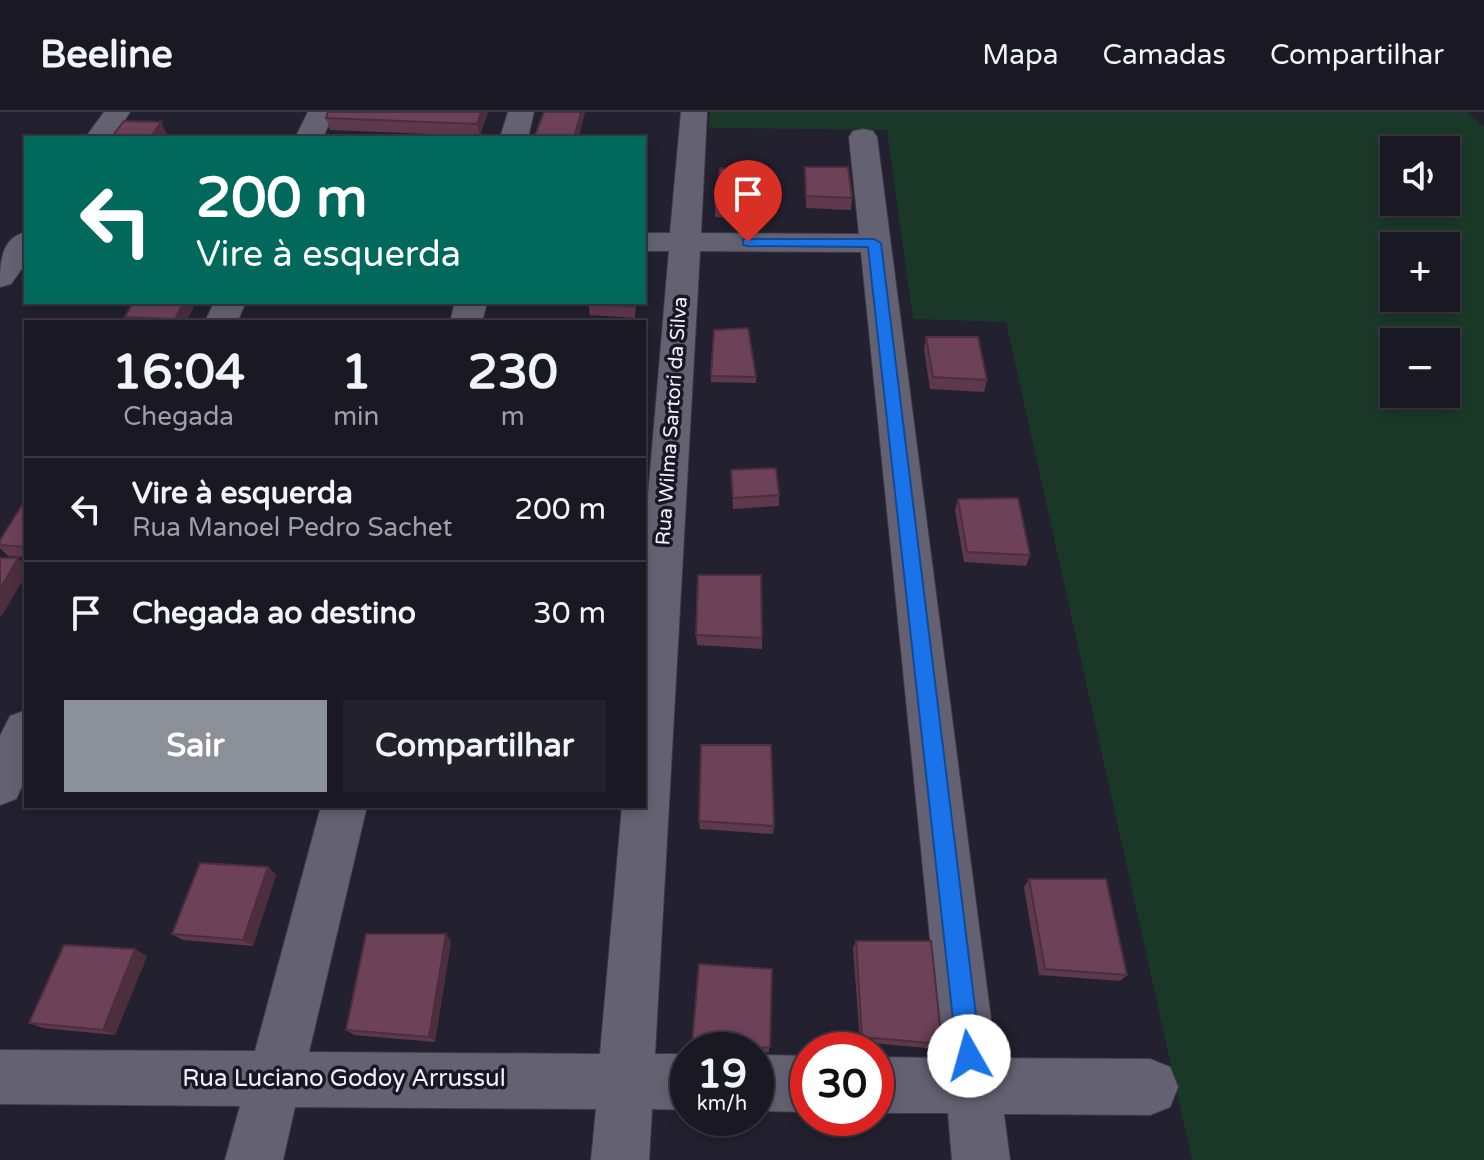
<!DOCTYPE html>
<html lang="pt">
<head>
<meta charset="utf-8">
<style>
	:root { --surface:#1a1823; --page:#23212b; --text:#f1f3f6; --muted:#9fa0a6; --line:#383741; --accent:#8c9099 }
	body { margin:0; font-family:"Varela Round",sans-serif; background:var(--page); color:var(--text); height:100vh; display:flex; flex-direction:column; font-size:30px; white-space:nowrap }
	* { box-sizing:border-box; margin:0 }
	p { font-size:26px; color:var(--muted) }
	.icon { flex:none; width:44px; height:44px; fill:none; stroke:currentColor; stroke-width:2; stroke-linecap:round; stroke-linejoin:round }
	.map { position:relative; flex:1; overflow:hidden }
	.drawer { position:absolute; left:24px; top:208px; width:622px; height:488px; display:flex; flex-direction:column; background:var(--surface); border-radius:0px; box-shadow:0 4px 12px #0003,0 0 0 2px var(--line) }
	.drawer>* { flex:none }
	.top-card { position:absolute; left:24px; top:24px; width:622px; height:168px; border-radius:0px; box-shadow:0 4px 12px #0003,0 0 0 2px var(--line); background:#00695c; color:#fff; overflow:hidden }
	.tools { position:absolute; left:1380px; top:24px; display:grid; gap:16px }
	.tools a { display:grid; place-items:center; width:80px; height:80px; border-radius:0px; background:var(--surface); box-shadow:0 4px 12px #0003,0 0 0 2px var(--line); font-size:40px }
	.speed { position:absolute; left:670px; top:920px; display:flex; gap:16px; font-size:40px; font-weight:700; text-align:center }
	.speed>* { display:grid; place-content:center; width:104px; height:104px; border-radius:50%; background:var(--surface); box-shadow:0 4px 12px #0003,0 0 0 2px var(--line); line-height:1 }
	.speed small { font-size:20px; font-weight:400 }
	.speed .limit { border:12px solid #d22; background:#fff; color:#111 }
	.pin { position:absolute; display:grid; place-items:center; width:68px; height:68px; color:#fff; margin:-82px -34px; border-radius:50% 50% 50% 0; rotate:-45deg; box-shadow:0 0 8px #0007 }
	.pin .icon { rotate:45deg }
	.me { position:absolute; width:88px; margin:-44px; rotate:353deg; stroke-linejoin:round; filter:drop-shadow(0 0 6px #0008) }
	.turn { display:flex; align-items:center; gap:28px; height:168px; padding:0 40px; font-size:36px }
	.turn .icon { width:104px; height:104px; stroke-width:2.5 }
	.turn b { display:block; font-size:56px; line-height:68px }
	.eta { display:flex; justify-content:space-evenly; align-items:center; height:136px; text-align:center }
	.eta b { font-size:48px; font-weight:700; line-height:56px }
	.cta { display:flex; gap:16px; margin-top:auto; padding:16px 40px }
	.cta a { flex:1; height:92px; border-radius:0px; background:var(--accent); color:#fff; font-size:32px; font-weight:700; line-height:92px; text-align:center }
	.cta a+a { background:var(--page); color:var(--text) }
	ul { padding:0; list-style:none }
	li { display:flex; align-items:center; gap:24px; height:104px; padding:0 40px; border-top:2px solid var(--line) }
	li div { flex:1 }
	li b { display:block; font-size:30px }
	li em { font-style:normal }
	header { display:flex; align-items:center; gap:48px; box-sizing:border-box; height:112px; padding:0 40px; background:var(--surface); border-bottom:2px solid var(--line) }
	header strong { font-size:38px }
	nav { display:flex; gap:44px; margin-inline-start:auto; font-size:28px }
	.map>svg:first-child { display:block }
</style>
</head>
<body>
<header>
<strong>Beeline</strong>
<nav><a>Mapa</a><a>Camadas</a><a>Compartilhar</a></nav>
</header>
<div class="map">
<svg width="1484" height="1048" viewBox="0 0 1484 1048">
	<rect width="100%" height="100%" fill="#23202f"/>
	<path fill="#1a3828" fill-rule="evenodd" d="M 710,0 L 1467,0 L 1484,15 L 1484,1048 L 1192,1048 L 1006,210 L 913,207 L 887,18 L 709,16 ZM 1394,38 L 1446,38 L 1446,90 L 1394,90 ZM 1394,134 L 1446,134 L 1446,186 L 1394,186 ZM 1394,230 L 1446,230 L 1446,282 L 1394,282 Z"/>
	<g fill="none" stroke-linecap="round" stroke-linejoin="round">
		<g stroke="#3f3c49" stroke-width="2">
			<path id="minor" d="M 104,0 L 130,0 L 113,26 L 85,26 Z
				M 308,0 L 334,0 L 323,26 L 295,26 Z
				M 508,0 L 534,0 L 528,26 L 500,26 Z
				M 681,0 L 707,0 L 701,121 L 859,122 L 849,25 L 853,19 L 863,17 L 873,19 L 877,25 L 996,946 L 1150,947 L 1170,955 L 1178,975 L 1170,995 L 1150,1003 L 1004,1002 L 1010,1048 L 952,1048 L 948,1001 L 876,1001 L 876,945 L 942,946 L 861,140 L 700,139 L 655,942 L 688,942 L 688,998 L 652,997 L 649,1048 L 591,1048 L 596,997 L 295,995 L 283,1048 L 225,1048 L 240,994 L 0,992 L 0,938 L 255,939 L 321,694 L 367,694 L 309,940 L 600,942 L 622,694 L 644,694 L 644,430 L 669,139 L 644,139 L 644,121 L 670,121 Z
				M 26,120 L 26,151 L 11,172 L 0,175 C 0,152 0,126 26,120 Z
				M 214,190 L 246,190 L 237,210 L 205,210 Z
				M 455,190 L 487,190 L 482,210 L 450,210 Z
				M 26,598 L 26,666 L 16,687 L 0,693 L 0,624 L 10,604 Z
				M 756,943 L 808,944 L 808,1000 L 756,999 Z"/>
		</g>
		<use href="#minor" fill="#646172" fill-rule="evenodd"/>
	</g>
	<path fill="#5e384b" d="M 328,0 L 488,0 L 480,24 L 330,18 L 326,6 Z
		M 805,55 L 852,86 L 851,98 L 806,96 Z
		M 759,70 L 756,107 L 715,105 L 715,93 Z
		M 133,190 L 196,190 L 186,210 L 128,210 L 125,205 Z
		M 588,190 L 636,190 L 635,206 L 590,203 Z
		M 926,225 L 987,268 L 984,280 L 930,277 L 924,237 Z
		M 711,264 L 756,265 L 756,271 L 711,270 Z
		M 731,358 L 779,383 L 779,394 L 733,397 Z
		M 958,387 L 1030,443 L 1026,454 L 964,450 L 955,398 Z
		M 26,390 L 26,445 L 8,444 L 0,436 L 0,428 Z
		M 696,523 L 762,526 L 762,537 L 697,533 Z
		M 699,709 L 774,714 L 773,722 L 700,717 Z
		M 268,755 L 276,763 L 253,834 L 183,828 L 172,822 Z
		M 1029,767 L 1127,863 L 1120,869 L 1039,863 L 1024,775 Z
		M 451,829 L 435,930 L 354,923 L 346,918 Z
		M 856,829 L 942,932 L 938,937 L 860,930 L 853,836 Z
		M 147,844 L 115,923 L 43,916 L 29,911 Z
		M 772,857 L 769,940 L 756,942 L 756,938 L 693,937 L 692,932 Z"/>
	<path fill="#4c2e3d" d="M 481,0 L 488,0 L 480,24 L 477,12 Z
		M 581,0 L 585,0 L 579,26 L 574,26 Z
		M 161,10 L 167,22 L 164,26 L 150,26 Z
		M 184,190 L 196,190 L 186,210 L 176,210 L 175,207 Z
		M 18,446 L 26,454 L 26,463 L 1,505 L 0,503 L 0,477 Z
		M 268,755 L 276,763 L 253,834 L 243,828 Z
		M 446,822 L 451,829 L 435,930 L 429,925 Z
		M 135,837 L 147,844 L 115,923 L 103,918 Z"/>
	<path fill="#6d4157" stroke="#4c2e3d" stroke-width="2" d="M 328,0 L 481,0 L 477,12 L 326,6 Z
		M 544,0 L 581,0 L 574,26 L 534,26 Z
		M 124,9 L 161,10 L 150,26 L 111,26 Z
		M 805,55 L 848,55 L 852,86 L 806,84 Z
		M 720,56 L 760,58 L 757,95 L 715,93 Z
		M 133,190 L 184,190 L 175,207 L 125,205 Z
		M 588,190 L 634,190 L 634,195 L 588,191 Z
		M 748,216 L 756,265 L 711,264 L 714,218 Z
		M 926,225 L 978,225 L 987,268 L 933,265 Z
		M 776,356 L 779,383 L 733,386 L 731,358 Z
		M 1018,386 L 1030,443 L 967,440 L 958,387 Z
		M 24,390 L 26,390 L 26,435 L 0,433 L 0,428 Z
		M 0,446 L 18,446 L 0,477 Z
		M 698,463 L 761,463 L 762,526 L 696,523 Z
		M 701,633 L 771,633 L 774,714 L 699,709 Z
		M 200,751 L 268,755 L 243,828 L 172,822 Z
		M 1029,767 L 1106,767 L 1127,863 L 1045,857 Z
		M 366,822 L 446,822 L 429,925 L 346,918 Z
		M 856,829 L 931,829 L 942,932 L 862,925 Z
		M 64,833 L 135,837 L 103,918 L 29,911 Z
		M 699,852 L 772,857 L 770,935 L 754,937 L 692,932 Z"/>
	<path fill="#1a73e8" stroke="#114b97" stroke-width="2" d="M 743,127 L 874,127 L 881,131 L 981,944 L 977,952 L 969,956 L 961,952 L 957,944 L 868,135 L 748,134 L 743,133 Z"/>
	<g text-anchor="middle" dominant-baseline="central" stroke-width="7" stroke-linejoin="round" paint-order="stroke">
		<g font-size="20" fill="#f1eff9" stroke="#1a1725">
			<text transform="translate(672 309) rotate(-86)">Rua Wilma Sartori da Silva</text>
		</g>
		<g font-size="24" fill="#f1eff9" stroke="#1a1725">
			<text x="344" y="966">Rua Luciano Godoy Arrussul</text>
		</g>
	</g>
</svg>
<div class="tools">
<a><svg class="icon" aria-label="sound" viewBox="0 0 24 24"><path d="M4 9h4l5-4v14l-5-4H4zM17 9q2 3 0 6"/></svg></a>
<a>+</a>
<a>−</a>
</div>
<div class="speed"><div>19<small>km/h</small></div><div class="limit">30</div></div>
<div class="pin" style="left:748px;top:130px;background:#d93025"><svg class="icon" aria-label="arrive" viewBox="0 0 24 24"><path d="M6 21V4h12l-3 4 3 4H6"/></svg></div>
<svg class="me" style="left:969px;top:944px" viewBox="-20 -20 40 40"><circle r="19" fill="#fff"/><path d="M0-13L10 11 0 6-10 11z" fill="#1a73e8"/></svg>
<div class="top-card">
<div class="turn"><svg class="icon" aria-label="left" viewBox="0 0 24 24"><path d="M17 20v-9H6M10 6l-5 5 5 5"/></svg><div><b>200 m</b>Vire à esquerda</div></div>
</div>
<section class="drawer">
<div class="eta">
<div><b>16:04</b><p>Chegada</p></div>
<div><b>1</b><p>min</p></div>
<div><b>230</b><p>m</p></div>
</div>
<ul>
<li><svg class="icon" aria-label="left" viewBox="0 0 24 24"><path d="M17 20v-9H6M10 6l-5 5 5 5"/></svg><div><b>Vire à esquerda</b><p>Rua Manoel Pedro Sachet</p></div><em>200 m</em></li>
<li><svg class="icon" aria-label="arrive" viewBox="0 0 24 24"><path d="M6 21V4h12l-3 4 3 4H6"/></svg><div><b>Chegada ao destino</b></div><em>30 m</em></li>
</ul>
<div class="cta"><a>Sair</a><a>Compartilhar</a></div>
</section>
</div>
</body>
</html>
